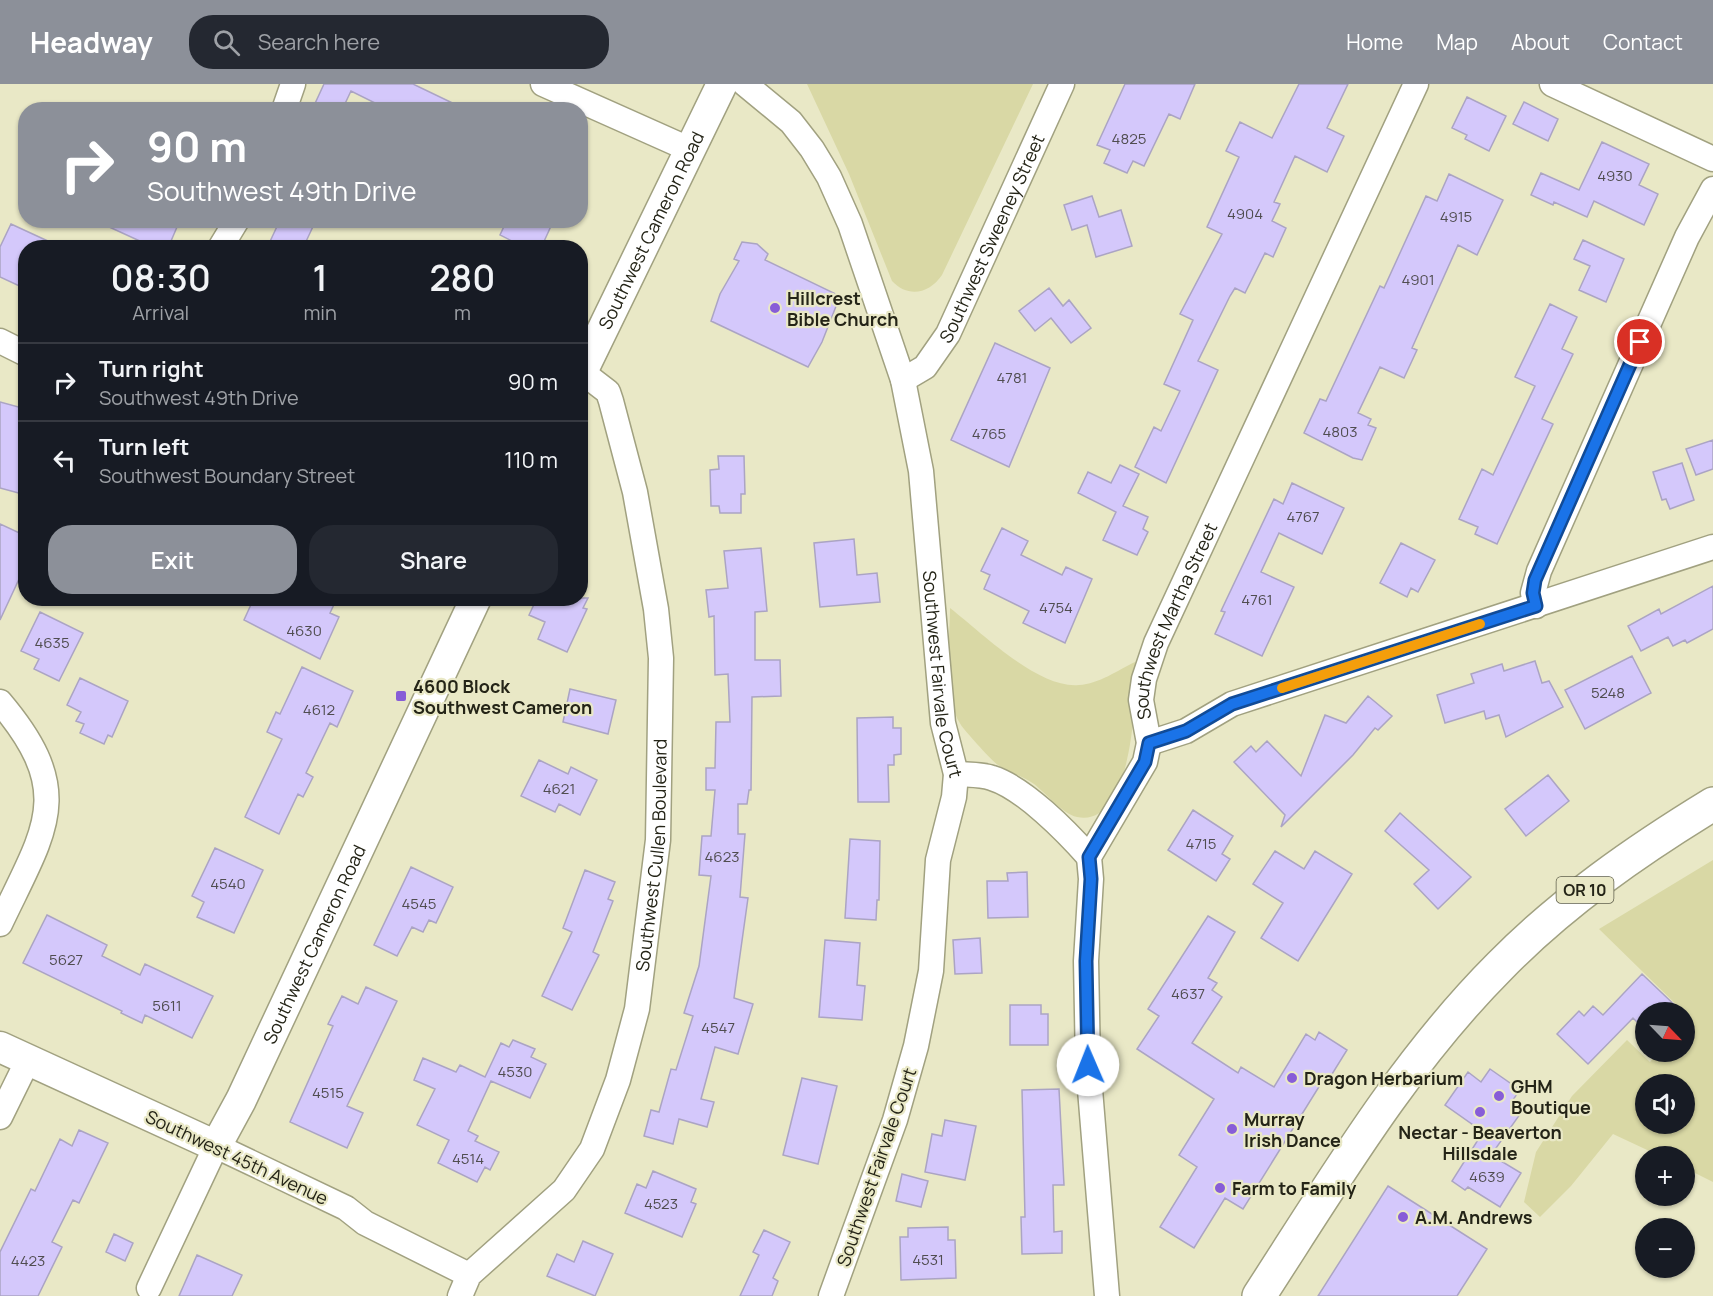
<!DOCTYPE html>
<html lang="en">
<head>
<meta charset="utf-8">
<style>
	:root { --surface:#171b24; --page:#242831; --text:#f1f3f6; --muted:#9ea1a6; --line:#363941; --accent:#8c9099 }
	body { margin:0; font-family:Manrope,sans-serif; background:var(--page); color:var(--text); height:100vh; display:flex; flex-direction:column; font-size:22px; white-space:nowrap }
	* { box-sizing:border-box; margin:0 }
	p { font-size:20px; color:var(--muted) }
	.icon { flex:none; width:33px; height:33px; fill:none; stroke:currentColor; stroke-width:2; stroke-linecap:round; stroke-linejoin:round }
	.map { position:relative; flex:1; overflow:hidden }
	.panel { position:absolute; left:18px; top:156px; width:570px; height:366px; display:flex; flex-direction:column; background:var(--surface); border-radius:24px; box-shadow:0 2px 4px #0004 }
	.panel>* { flex:none }
	.top-card { position:absolute; left:18px; top:18px; width:570px; height:126px; border-radius:24px; box-shadow:0 2px 4px #0004; background:#8c9099; color:#fff; overflow:hidden }
	.needle { width:39px; rotate:115deg }
	.buttons { position:absolute; left:1635px; top:918px; display:grid; gap:12px }
	.buttons a { display:grid; place-items:center; width:60px; height:60px; border-radius:50%; background:var(--surface); box-shadow:0 2px 4px #0004; font-size:30px }
	.pin { position:absolute; display:grid; place-items:center; width:51px; height:51px; color:#fff; margin:-26px; border:3px solid #fff; border-radius:50%; box-shadow:0 2px 6px #0007 }
	.me { position:absolute; width:66px; margin:-33px; rotate:359deg; stroke-linejoin:round; filter:drop-shadow(0 0 4px #0008) }
	.turn { display:flex; align-items:center; gap:21px; height:126px; padding:0 30px; font-size:27px }
	.turn .icon { width:78px; height:78px; stroke-width:2.5 }
	.turn b { display:block; font-size:42px; line-height:51px }
	.eta { display:flex; justify-content:space-evenly; align-items:center; height:102px; text-align:center }
	.eta b { font-size:36px; font-weight:600; line-height:42px }
	.cta { display:flex; gap:12px; margin-top:auto; padding:12px 30px }
	.cta a { flex:1; height:69px; border-radius:24px; background:var(--accent); color:#fff; font-size:24px; font-weight:600; line-height:69px; text-align:center }
	.cta a+a { background:var(--page); color:var(--text) }
	ul { padding:0; list-style:none }
	li { display:flex; align-items:center; gap:18px; height:78px; padding:0 30px; border-top:2px solid var(--line) }
	li div { flex:1 }
	li b { display:block; font-size:22px }
	li em { font-style:normal }
	header { display:flex; align-items:center; gap:36px; box-sizing:border-box; height:84px; padding:0 30px; background:var(--accent); color:#fff }
	header strong { font-size:28px }
	nav { display:flex; gap:33px; margin-inline-start:auto; font-size:21px }
	.search { width:420px; height:54px; background:var(--page); display:flex; align-items:center; gap:15px; box-sizing:border-box; padding:0 21px; border-radius:24px; color:var(--muted); font-size:22px }
	.map>svg:first-child { display:block }
</style>
</head>
<body>
<header>
<strong>Headway</strong>
<div class="search"><svg class="icon" aria-label="search" viewBox="0 0 24 24"><circle cx="10" cy="10" r="6"/><path d="M15 15l6 6"/></svg>Search here</div>
<nav><a>Home</a><a>Map</a><a>About</a><a>Contact</a></nav>
</header>
<div class="map">
<svg width="1713" height="1212" viewBox="0 0 1713 1212">
	<rect width="100%" height="100%" fill="#e9e8c6"/>
	<path fill="#d9d8a5" fill-rule="evenodd" d="M 807,0 L 1033,0 L 942,191 C 929,210 908,214 892,197 L 849,90 Z
		M 950,524 C 981,548 1038,605 1079,601 C 1099,600 1118,586 1135,578 C 1137,612 1133,745 1077,733 C 1062,730 1046,709 1034,700 C 1023,692 1009,689 998,681 C 993,678 964,646 961,641 C 942,613 950,556 950,524 Z
		M 1713,776 L 1713,1098 L 1685,1084 L 1684,1072 L 1660,1072 L 1613,1050 L 1571,1102 L 1540,1133 L 1524,1118 L 1536,1068 L 1572,1012 L 1627,956 L 1650,978 L 1658,968 L 1684,968 L 1685,936 L 1688,932 L 1599,845 ZM 1646,1000 L 1684,1000 L 1684,1040 L 1646,1040 Z"/>
	<path fill="#d4c8fb" stroke="#aba4c3" stroke-width="1.5" d="M 324,0 L 413,0 L 467,26 L 389,26 L 351,7 L 342,26 L 312,26 Z
		M 1125,0 L 1195,0 L 1180,35 L 1169,30 L 1144,82 L 1133,77 L 1127,89 L 1104,79 L 1110,66 L 1097,61 Z
		M 1299,0 L 1348,0 L 1327,44 L 1344,52 L 1327,88 L 1295,72 L 1274,118 L 1280,120 L 1272,137 L 1286,144 L 1273,173 L 1265,169 L 1245,209 L 1235,204 L 1230,212 L 1198,277 L 1218,286 L 1166,399 L 1135,383 L 1154,343 L 1161,347 L 1180,307 L 1164,300 L 1193,236 L 1180,230 L 1222,150 L 1207,143 L 1239,73 L 1226,67 L 1240,38 L 1272,54 Z
		M 1467,13 L 1506,32 L 1489,67 L 1465,55 L 1467,51 L 1452,44 Z
		M 1524,18 L 1558,35 L 1548,57 L 1513,40 Z
		M 1602,58 L 1649,80 L 1639,101 L 1658,110 L 1644,141 L 1594,117 L 1587,133 L 1554,118 L 1553,121 L 1531,111 L 1541,89 L 1579,106 Z
		M 1449,90 L 1503,116 L 1477,171 L 1458,161 L 1412,264 L 1417,266 L 1404,294 L 1380,283 L 1358,329 L 1371,335 L 1368,341 L 1376,344 L 1362,376 L 1353,374 L 1304,349 L 1320,315 L 1326,317 L 1380,202 L 1384,204 L 1426,112 L 1437,117 Z
		M 1092,112 L 1099,133 L 1121,126 L 1132,162 L 1096,173 L 1087,141 L 1072,146 L 1064,121 Z
		M 94,136 L 180,136 L 168,164 L 155,164 Z
		M 280,136 L 316,136 L 303,164 L 267,164 Z
		M 507,136 L 540,136 L 551,142 L 541,164 L 509,164 L 512,157 L 500,151 Z
		M 11,140 L 63,164 L 26,164 L 26,205 L 0,193 L 0,163 Z
		M 1583,156 L 1624,175 L 1606,218 L 1579,206 L 1590,182 L 1574,175 Z
		M 742,158 L 757,160 L 768,170 L 765,176 L 840,212 L 822,258 L 808,283 L 711,237 L 720,210 L 739,177 L 734,175 Z
		M 1049,204 L 1063,222 L 1069,216 L 1091,244 L 1071,259 L 1051,234 L 1035,247 L 1019,227 Z
		M 1550,220 L 1577,233 L 1562,265 L 1573,270 L 1542,335 L 1553,340 L 1497,460 L 1475,450 L 1478,443 L 1459,435 L 1482,385 L 1493,391 L 1535,302 L 1515,293 Z
		M 995,259 L 1050,284 L 1009,383 L 951,356 Z
		M 0,318 L 26,325 L 26,411 L 0,404 Z
		M 1713,356 L 1713,385 L 1696,391 L 1686,365 Z
		M 718,372 L 744,372 L 745,410 L 741,410 L 741,429 L 720,429 L 719,422 L 711,422 L 710,386 L 719,385 Z
		M 1682,379 L 1694,416 L 1670,425 L 1666,415 L 1662,416 L 1653,388 Z
		M 1120,381 L 1139,390 L 1123,422 L 1148,433 L 1143,445 L 1148,448 L 1137,471 L 1103,456 L 1116,428 L 1078,409 L 1088,388 L 1111,399 Z
		M 1292,399 L 1344,424 L 1322,470 L 1279,449 L 1261,488 L 1294,503 L 1262,572 L 1215,550 L 1225,528 L 1221,527 L 1274,415 L 1283,420 Z
		M 0,440 L 26,452 L 26,480 L 0,536 Z
		M 1002,444 L 1028,457 L 1021,471 L 1062,491 L 1066,483 L 1092,495 L 1065,559 L 1023,539 L 1029,527 L 984,505 L 990,491 L 981,487 Z
		M 854,455 L 857,491 L 877,489 L 880,518 L 820,523 L 814,459 Z
		M 1401,459 L 1435,476 L 1418,508 L 1411,504 L 1407,513 L 1380,499 Z
		M 761,464 L 767,527 L 755,528 L 755,576 L 780,576 L 781,612 L 752,613 L 751,706 L 749,706 L 747,720 L 738,720 L 738,750 L 745,750 L 740,813 L 748,814 L 734,914 L 753,920 L 738,970 L 715,963 L 701,1015 L 714,1018 L 707,1043 L 679,1035 L 673,1060 L 644,1052 L 651,1026 L 659,1028 L 671,985 L 676,986 L 693,932 L 684,929 L 699,882 L 711,792 L 699,791 L 702,752 L 711,752 L 715,706 L 706,706 L 706,684 L 715,684 L 716,638 L 730,638 L 728,590 L 715,591 L 714,532 L 709,533 L 706,506 L 728,504 L 724,467 Z
		M 1713,502 L 1713,545 L 1687,559 L 1685,556 L 1673,562 L 1668,553 L 1641,567 L 1628,542 L 1659,525 L 1661,530 Z
		M 254,514 L 337,514 L 330,529 L 339,533 L 320,575 L 244,536 Z
		M 537,514 L 588,514 L 583,524 L 587,525 L 567,568 L 538,555 L 545,538 L 529,531 Z
		M 40,528 L 83,549 L 59,597 L 34,585 L 39,575 L 21,567 Z
		M 1632,572 L 1651,609 L 1585,645 L 1565,606 Z
		M 1535,577 L 1542,599 L 1549,597 L 1563,623 L 1506,653 L 1499,631 L 1486,635 L 1484,627 L 1445,639 L 1437,611 L 1474,599 L 1471,590 L 1502,580 L 1504,587 Z
		M 302,583 L 353,607 L 337,643 L 330,639 L 306,689 L 313,693 L 303,713 L 298,710 L 279,750 L 245,733 L 282,655 L 267,648 L 276,628 L 280,630 Z
		M 80,594 L 128,617 L 112,653 L 108,651 L 104,660 L 80,649 L 84,640 L 76,637 L 81,628 L 67,621 Z
		M 570,605 L 616,616 L 608,650 L 563,638 Z
		M 1368,612 L 1392,632 L 1378,646 L 1375,644 L 1353,671 L 1281,743 L 1285,731 L 1234,678 L 1251,662 L 1256,668 L 1267,657 L 1301,692 L 1325,631 L 1346,639 Z
		M 893,633 L 893,644 L 901,644 L 901,670 L 894,671 L 894,681 L 888,681 L 889,718 L 858,718 L 857,634 Z
		M 539,676 L 568,690 L 571,683 L 597,696 L 580,731 L 559,720 L 555,728 L 521,712 Z
		M 1548,691 L 1569,717 L 1526,752 L 1505,725 Z
		M 1193,726 L 1233,752 L 1222,770 L 1230,775 L 1216,797 L 1168,766 Z
		M 1400,729 L 1471,793 L 1438,825 L 1414,800 L 1429,786 L 1385,747 Z
		M 850,755 L 880,757 L 879,816 L 877,816 L 876,836 L 845,834 Z
		M 215,764 L 263,786 L 234,849 L 197,833 L 204,818 L 192,812 Z
		M 1275,767 L 1304,785 L 1315,767 L 1352,790 L 1298,877 L 1261,854 L 1283,819 L 1253,800 Z
		M 411,783 L 453,803 L 436,839 L 429,836 L 423,848 L 412,843 L 397,872 L 374,861 Z
		M 585,786 L 615,798 L 608,815 L 613,817 L 593,868 L 599,871 L 572,926 L 542,912 L 572,848 L 563,844 Z
		M 1027,788 L 1028,833 L 988,834 L 987,797 L 1008,797 L 1007,789 Z
		M 47,831 L 107,861 L 102,872 L 140,891 L 145,880 L 213,912 L 192,954 L 145,931 L 142,939 L 121,929 L 122,927 L 23,879 Z
		M 1208,832 L 1235,848 L 1208,894 L 1217,899 L 1212,906 L 1222,913 L 1192,959 L 1238,989 L 1241,983 L 1274,1003 L 1306,950 L 1315,956 L 1319,948 L 1347,966 L 1329,995 L 1325,993 L 1243,1125 L 1225,1114 L 1194,1164 L 1160,1143 L 1197,1083 L 1179,1071 L 1214,1015 L 1137,965 L 1159,932 L 1148,925 Z
		M 980,854 L 982,889 L 955,890 L 953,856 Z
		M 825,856 L 860,859 L 857,901 L 865,902 L 862,936 L 819,933 Z
		M 1642,890 L 1682,928 L 1646,928 L 1646,947 L 1633,934 L 1588,980 L 1557,950 L 1579,927 L 1584,932 L 1593,922 L 1603,931 Z
		M 366,903 L 397,917 L 347,1022 L 363,1029 L 347,1064 L 290,1038 L 333,942 L 328,940 L 342,912 L 358,920 Z
		M 1010,921 L 1041,921 L 1041,930 L 1048,930 L 1048,961 L 1010,961 Z
		M 513,956 L 535,965 L 531,973 L 546,980 L 530,1014 L 491,997 L 468,1047 L 478,1052 L 475,1057 L 499,1068 L 490,1086 L 485,1083 L 477,1098 L 438,1079 L 449,1056 L 417,1041 L 435,1005 L 414,996 L 423,974 L 456,988 L 460,981 L 485,993 L 501,959 L 509,963 Z
		M 1490,985 L 1520,1006 L 1512,1017 L 1523,1026 L 1491,1071 L 1521,1089 L 1500,1123 L 1468,1103 L 1465,1106 L 1452,1097 L 1483,1048 L 1445,1021 L 1468,988 L 1481,998 Z
		M 802,994 L 837,1002 L 818,1080 L 783,1071 Z
		M 1059,1005 L 1064,1101 L 1053,1101 L 1054,1148 L 1062,1147 L 1062,1169 L 1022,1170 L 1021,1133 L 1025,1133 L 1022,1006 Z
		M 945,1036 L 976,1042 L 965,1096 L 925,1088 L 932,1050 L 942,1052 Z
		M 79,1046 L 108,1059 L 79,1119 L 73,1116 L 52,1158 L 62,1163 L 38,1212 L 0,1212 L 0,1168 L 31,1105 L 35,1107 L 60,1055 L 72,1062 Z
		M 653,1087 L 696,1105 L 691,1118 L 696,1120 L 682,1153 L 625,1129 L 637,1100 L 646,1104 Z
		M 902,1090 L 928,1097 L 921,1123 L 896,1117 Z
		M 1388,1102 L 1487,1165 L 1457,1212 L 1318,1212 Z
		M 948,1143 L 948,1156 L 955,1156 L 956,1194 L 901,1196 L 900,1153 L 908,1153 L 908,1144 Z
		M 764,1146 L 790,1158 L 773,1194 L 778,1197 L 772,1212 L 740,1212 L 759,1171 L 753,1168 Z
		M 114,1150 L 133,1159 L 125,1177 L 106,1168 Z
		M 583,1157 L 613,1170 L 595,1212 L 547,1192 L 557,1170 L 574,1178 Z
		M 197,1171 L 242,1191 L 232,1212 L 179,1212 Z"/>
	<g fill="none" stroke-linecap="round" stroke-linejoin="round">
		<g stroke="#a1a180" stroke-width="27">
			<g id="minor">
				<path d="M 543,0 L 691,66"/>
				<path id="s1" d="M 745,0 L 791,38 L 812,65 L 829,93 L 850,140 L 903,296 L 921,387 L 943,639 L 956,690 L 954,713 L 938,776 L 931,887 L 916,962 L 895,1036 L 831,1212"/>
				<path d="M 1552,0 L 1713,75"/>
				<path d="M 284,26 L 293,0"/>
				<path d="M 220,164 L 237,136"/>
				<path d="M 0,257 L 26,270"/>
				<path id="s2" d="M 903,296 L 925,283 L 948,250 L 1062,0"/>
				<path d="M 1536,522 L 1533,509 L 1539,487 L 1687,153 L 1713,105"/>
				<path d="M 0,618 C 77,709 45,745 0,840"/>
				<path d="M 1149,659 L 1186,647 L 1232,620 L 1713,463"/>
				<path d="M 956,690 C 968,691 981,690 992,694 C 1024,704 1067,748 1089,773"/>
				<path d="M 0,1033 L 28,976"/>
				<path d="M 149,1204 L 216,1062 L 346,1124 L 365,1139 L 469,1191"/>
				<path id="s3" d="M 460,1212 L 469,1191 L 564,1106 L 592,1065 L 618,996 L 637,925 L 658,756 L 661,574 L 656,525 L 635,408 L 611,317 L 608,308 L 582,288"/>
				<path id="s4" d="M 1107,1212 L 1088,981 L 1086,877 L 1091,795 L 1089,773 L 1145,678 L 1149,659 L 1141,616 L 1144,595 L 1156,559 L 1416,0"/>
			</g>
		</g>
		<g stroke="#a1a180" stroke-width="33">
			<g id="tertiary">
				<path id="s5" d="M 580,292 L 722,0"/>
				<path id="s6" d="M 0,963 L 216,1062 L 241,1016 L 476,514"/>
			</g>
		</g>
		<g stroke="#a1a180" stroke-width="36">
			<path id="primary" d="M 1259,1212 C 1333,1098 1403,979 1500,882 C 1563,818 1636,767 1713,720"/>
		</g>
		<use href="#minor" stroke="#fff" stroke-width="24"/>
		<use href="#tertiary" stroke="#fff" stroke-width="30"/>
		<use href="#primary" stroke="#fff" stroke-width="33"/>
	</g>
	<g fill="none" stroke-linecap="round" stroke-linejoin="round">
		<g stroke="#114b97" stroke-width="15">
			<path id="route" d="M 1088,981 L 1086,877 L 1091,795 L 1089,773 L 1145,678 L 1149,659 L 1186,647 L 1232,620 L 1536,522 L 1533,509 L 1535,496 L 1640,258"/>
		</g>
		<use href="#route" stroke="#1a73e8" stroke-width="10"/>
		<path stroke="#f59e0b" stroke-width="10" d="M 1282,604 L 1480,540"/>
	</g>
	<g fill="#875dd7" stroke="#e9e8c6" stroke-width="2">
		<circle cx="775" cy="224" r="6"/>
		<rect x="395" y="606" width="12" height="12" rx="3"/>
		<circle cx="1292" cy="994" r="6"/>
		<circle cx="1499" cy="1012" r="6"/>
		<circle cx="1480" cy="1028" r="6"/>
		<circle cx="1232" cy="1045" r="6"/>
		<circle cx="1220" cy="1104" r="6"/>
		<circle cx="1403" cy="1133" r="6"/>
	</g>
	<g text-anchor="middle" dominant-baseline="central" stroke-width="4.5" stroke-linejoin="round" paint-order="stroke">
		<g font-size="15" fill="#504d50">
			<text x="1129" y="54">4825</text>
			<text x="1615" y="91">4930</text>
			<text x="1245" y="129">4904</text>
			<text x="1456" y="132">4915</text>
			<text x="1418" y="195">4901</text>
			<text x="1012" y="293">4781</text>
			<text x="1340" y="347">4803</text>
			<text x="989" y="349">4765</text>
			<text x="1303" y="432">4767</text>
			<text x="1257" y="515">4761</text>
			<text x="1056" y="523">4754</text>
			<text x="304" y="546">4630</text>
			<text x="52" y="558">4635</text>
			<text x="1608" y="608">5248</text>
			<text x="319" y="625">4612</text>
			<text x="559" y="704">4621</text>
			<text x="1201" y="759">4715</text>
			<text x="722" y="772">4623</text>
			<text x="228" y="799">4540</text>
			<text x="419" y="819">4545</text>
			<text x="66" y="875">5627</text>
			<text x="1188" y="909">4637</text>
			<text x="167" y="921">5611</text>
			<text x="718" y="943">4547</text>
			<text x="515" y="987">4530</text>
			<text x="328" y="1008">4515</text>
			<text x="468" y="1074">4514</text>
			<text x="1487" y="1092">4639</text>
			<text x="661" y="1119">4523</text>
			<text x="928" y="1175">4531</text>
			<text x="28" y="1176">4423</text>
		</g>
		<rect fill="#e9e8c6" stroke="#5f5f4c" stroke-width="1.5" x="1556.5" y="793" width="57" height="26" rx="4.5"/>
		<g font-size="16" font-weight="bold" fill="#242417">
			<text x="1585" y="806">OR 10</text>
		</g>
		<g font-size="18" fill="#242417" stroke="#e9e8c6">
			<text stroke="none"><textPath href="#s5" startOffset="162">Southwest Cameron Road</textPath></text>
			<text stroke="none"><textPath href="#s2" startOffset="171">Southwest Sweeney Street</textPath></text>
			<text stroke="none"><textPath href="#s4" startOffset="699">Southwest Martha Street</textPath></text>
			<text stroke="none"><textPath href="#s1" startOffset="640">Southwest Fairvale Court</textPath></text>
			<text stroke="none"><textPath href="#s3" startOffset="502">Southwest Cullen Boulevard</textPath></text>
			<text stroke="none"><textPath href="#s6" startOffset="462">Southwest Cameron Road</textPath></text>
			<text transform="translate(237 1073) rotate(25)">Southwest 45th Avenue</text>
			<text transform="translate(876 1083) rotate(-71)">Southwest Fairvale Court</text>
		</g>
		<g font-size="18" font-weight="bold" fill="#242417" stroke="#e9e8c6" text-anchor="start">
			<text x="787" y="214">Hillcrest<tspan x="787" dy="21">Bible Church</tspan></text>
			<text x="413" y="602">4600 Block<tspan x="413" dy="21">Southwest Cameron</tspan></text>
			<text x="1304" y="994">Dragon Herbarium</text>
			<text x="1511" y="1002">GHM<tspan x="1511" dy="21">Boutique</tspan></text>
			<text x="1244" y="1035">Murray<tspan x="1244" dy="21">Irish Dance</tspan></text>
			<text x="1480" y="1048" text-anchor="middle">Nectar - Beaverton<tspan x="1480" dy="21">Hillsdale</tspan></text>
			<text x="1232" y="1104">Farm to Family</text>
			<text x="1415" y="1133">A.M. Andrews</text>
		</g>
	</g>
</svg>
<div class="buttons">
<a><svg class="needle" viewBox="-14 -14 28 28"><path d="M0-13l5 13h-10z" fill="#e53935"/><path d="M0 13l5-13h-10z" fill="#9ea1a6"/></svg></a>
<a><svg class="icon" aria-label="sound" viewBox="0 0 24 24"><path d="M4 9h4l5-4v14l-5-4H4zM17 9q2 3 0 6"/></svg></a>
<a>+</a>
<a>−</a>
</div>
<div class="pin" style="left:1640px;top:258px;background:#d93025"><svg class="icon" aria-label="arrive" viewBox="0 0 24 24"><path d="M6 21V4h12l-3 4 3 4H6"/></svg></div>
<svg class="me" style="left:1088px;top:981px" viewBox="-20 -20 40 40"><circle r="19" fill="#fff"/><path d="M0-13L10 11 0 6-10 11z" fill="#1a73e8"/></svg>
<div class="top-card">
<div class="turn"><svg class="icon" aria-label="right" viewBox="0 0 24 24"><path d="M7 20v-9h11M14 6l5 5-5 5"/></svg><div><b>90 m</b>Southwest 49th Drive</div></div>
</div>
<section class="panel">
<div class="eta">
<div><b>08:30</b><p>Arrival</p></div>
<div><b>1</b><p>min</p></div>
<div><b>280</b><p>m</p></div>
</div>
<ul>
<li><svg class="icon" aria-label="right" viewBox="0 0 24 24"><path d="M7 20v-9h11M14 6l5 5-5 5"/></svg><div><b>Turn right</b><p>Southwest 49th Drive</p></div><em>90 m</em></li>
<li><svg class="icon" aria-label="left" viewBox="0 0 24 24"><path d="M17 20v-9H6M10 6l-5 5 5 5"/></svg><div><b>Turn left</b><p>Southwest Boundary Street</p></div><em>110 m</em></li>
</ul>
<div class="cta"><a>Exit</a><a>Share</a></div>
</section>
</div>
</body>
</html>
